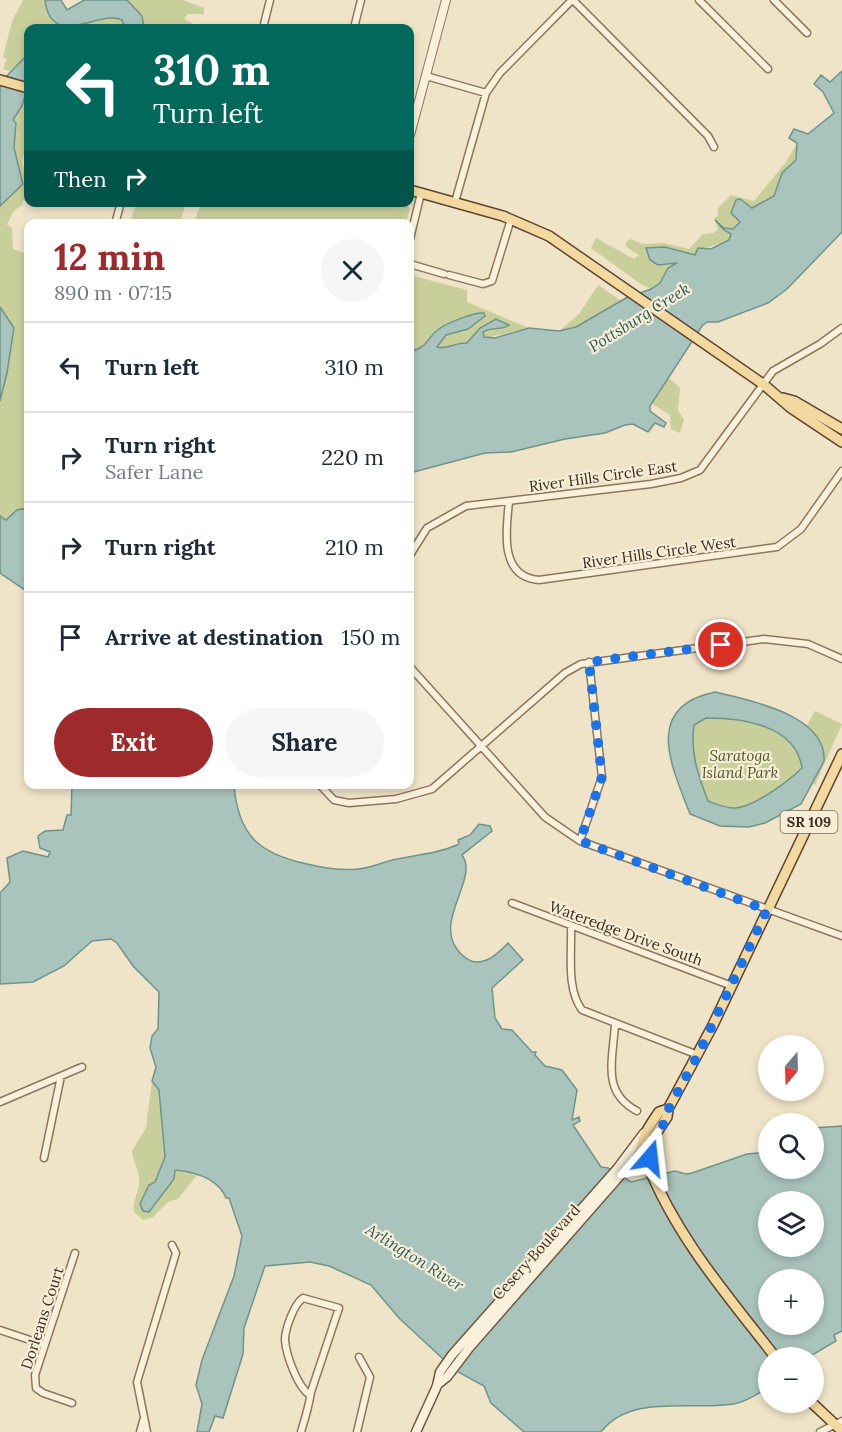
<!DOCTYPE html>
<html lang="en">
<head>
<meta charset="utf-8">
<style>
	:root { --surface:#fff; --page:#f6f6f7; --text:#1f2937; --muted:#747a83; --line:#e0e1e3; --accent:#9e2a2b }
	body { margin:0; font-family:Lora,serif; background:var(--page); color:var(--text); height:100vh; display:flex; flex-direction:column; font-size:22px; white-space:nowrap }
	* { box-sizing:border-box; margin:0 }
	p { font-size:20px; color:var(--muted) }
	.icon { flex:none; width:33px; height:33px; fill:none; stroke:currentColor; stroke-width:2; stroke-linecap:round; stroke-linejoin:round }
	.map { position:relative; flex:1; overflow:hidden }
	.drawer { position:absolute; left:24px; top:219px; width:390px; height:570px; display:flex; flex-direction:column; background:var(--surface); border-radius:12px; box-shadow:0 3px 9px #0003 }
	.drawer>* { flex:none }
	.banner { position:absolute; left:24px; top:24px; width:390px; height:183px; border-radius:12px; box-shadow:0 3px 9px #0003; background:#00695c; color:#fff; overflow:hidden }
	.needle { width:39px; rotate:199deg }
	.fabs { position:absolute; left:758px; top:1035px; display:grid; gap:12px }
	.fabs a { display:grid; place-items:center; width:66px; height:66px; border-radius:50%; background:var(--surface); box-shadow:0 3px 9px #0003; font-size:30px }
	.pin { position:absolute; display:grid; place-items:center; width:51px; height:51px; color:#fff; margin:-26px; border:3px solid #fff; border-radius:50%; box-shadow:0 2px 6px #0007 }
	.me { position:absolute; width:66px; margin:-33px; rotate:17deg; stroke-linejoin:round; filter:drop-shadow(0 0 4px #0008) }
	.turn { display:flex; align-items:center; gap:21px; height:126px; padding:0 30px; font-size:27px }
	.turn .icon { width:78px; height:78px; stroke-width:2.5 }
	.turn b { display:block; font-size:42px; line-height:51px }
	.then { display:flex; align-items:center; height:57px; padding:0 30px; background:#0003; gap:12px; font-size:22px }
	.round { display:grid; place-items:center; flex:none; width:63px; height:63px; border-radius:32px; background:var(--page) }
	.summary { display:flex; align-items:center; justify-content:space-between; height:102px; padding:0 30px }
	h1 { font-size:36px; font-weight:700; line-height:45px; color:var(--accent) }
	.action { display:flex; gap:12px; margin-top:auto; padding:12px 30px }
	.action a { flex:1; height:69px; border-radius:36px; background:var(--accent); color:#fff; font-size:24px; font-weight:700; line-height:69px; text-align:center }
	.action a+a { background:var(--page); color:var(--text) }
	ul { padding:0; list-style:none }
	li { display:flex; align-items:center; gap:18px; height:90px; padding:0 30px; border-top:2px solid var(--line) }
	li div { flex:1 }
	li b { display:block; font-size:22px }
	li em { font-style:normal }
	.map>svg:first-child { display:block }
</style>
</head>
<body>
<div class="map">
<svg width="842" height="1432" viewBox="0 0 842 1432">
	<rect width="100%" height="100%" fill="#f0e4c8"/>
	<path fill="#c9cf9b" d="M 23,0 L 45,0 L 46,8 L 60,25 L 115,16 L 122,20 L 125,28 L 28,28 L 28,56 L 10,71 L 3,69 L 7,59 L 3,57 L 12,21 Z
		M 127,0 L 183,0 L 204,8 L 204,14 L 188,14 L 184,19 L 200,28 L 157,28 L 157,26 L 144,28 L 141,16 Z
		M 28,87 L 28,138 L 22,162 L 28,185 L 22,205 L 13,212 L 7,225 L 12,228 L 13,249 L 24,253 L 28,252 L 28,508 L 17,510 L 6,520 L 0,516 L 0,401 L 7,373 L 13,328 L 0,307 L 0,206 L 23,184 L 14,148 L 16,123 L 13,121 L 22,106 Z
		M 797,143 L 796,160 L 782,173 L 774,196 L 752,208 L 740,199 L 731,213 L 740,222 L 734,229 L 724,228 L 715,221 L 724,230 L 731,234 L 729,240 L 696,252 L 695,255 L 665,247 L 650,249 L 667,265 L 677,263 L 668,268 L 660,283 L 651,289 L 642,285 L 591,248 L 596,238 L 634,259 L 639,255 L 626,247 L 626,242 L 631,239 L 642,244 L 664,243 L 689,249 L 703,234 L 713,233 L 718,229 L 714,218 L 718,216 L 718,208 L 731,195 L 754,201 L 786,162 Z
		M 402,202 L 407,204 L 410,209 L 406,223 L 194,223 L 201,203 Z
		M 136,203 L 136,202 L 186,203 L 180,223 L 130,223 Z
		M 410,275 L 467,290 L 467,302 L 529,328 L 487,338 L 483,337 L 483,332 C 492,326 501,331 509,325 L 480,328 L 467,343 C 456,342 447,350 436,347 L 446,335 L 453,334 L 461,318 L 439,329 L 424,348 L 410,352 Z
		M 598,285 L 623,302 L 576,327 L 559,331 L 579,314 Z
		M 669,378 L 680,388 L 678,410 L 684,420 L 680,433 L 671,429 L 670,415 L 652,404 Z
		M 715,692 L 750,700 L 807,725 L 815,711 L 842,724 L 815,785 L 813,784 L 801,804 L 765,823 L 749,827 L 720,826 L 690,814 C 672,767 642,707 715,692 Z
		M 152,1081 L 159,1090 L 165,1158 L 155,1182 L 149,1185 L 140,1204 L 143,1211 L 175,1170 L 197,1175 L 178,1199 L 168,1202 L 153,1217 L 143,1220 L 134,1212 C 132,1202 138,1194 139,1184 C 140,1171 133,1162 132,1151 L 146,1128 Z"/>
	<path fill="#a9c4bc" stroke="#6f938a" stroke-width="1.5" fill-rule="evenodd" d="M 45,0 L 61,0 L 67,10 L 84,0 L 127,0 L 142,16 L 144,28 L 125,28 L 122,20 C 99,9 51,51 45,0 Z
		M 28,56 L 28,87 L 22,106 L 13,120 L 16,123 L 14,148 L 23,184 L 0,206 L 0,83 L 24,58 Z
		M 842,71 L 842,232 L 787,289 L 768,303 L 718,322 L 707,322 L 702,326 L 650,406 L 650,411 L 666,423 L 664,427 L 655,423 L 648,432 L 633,424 L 625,425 L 605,433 L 565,439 L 511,452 L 485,453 L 410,473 L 410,352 C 432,345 424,339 439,329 C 447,323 474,312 484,313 L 485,316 L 468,329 L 446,335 L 437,347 C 447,350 456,342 467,343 L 480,328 L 496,319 L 509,325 C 502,331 492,326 483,332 L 484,337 L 495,338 L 529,328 L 559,331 L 576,327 L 626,298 L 651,289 L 660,283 L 668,268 L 677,263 L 658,265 L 650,260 L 646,248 L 665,247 L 695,255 L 698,248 L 711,249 L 729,240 L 731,234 L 724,230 L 715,220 L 724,228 L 733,229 L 740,222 L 731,213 L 736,200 L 740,199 L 752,208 L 774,196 L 782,173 L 796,160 L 797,143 L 789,138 L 794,129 L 808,134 L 834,113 L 823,92 L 814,84 L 821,75 L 830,82 Z
		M 0,307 L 14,328 L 7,373 L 0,401 Z
		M 28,508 L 28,592 L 0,573 L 0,516 L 6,520 L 17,510 Z
		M 715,692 C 749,700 827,715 824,761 L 801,804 L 765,823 L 749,827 L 720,826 L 690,814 C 672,767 642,707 715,692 ZM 706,718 C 742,718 796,725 802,768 C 790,780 754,807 736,808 C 727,809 716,804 708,801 C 698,775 690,753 694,725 Z
		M 72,785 L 234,785 C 238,835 259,854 307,864 C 324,868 340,871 358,869 C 371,868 382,862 397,859 C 418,855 440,853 459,844 L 458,840 L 470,835 L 479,824 L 490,826 L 492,831 L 462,855 C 480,879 431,922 460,953 C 465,958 470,962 476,962 C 490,962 499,952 508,943 L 523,960 L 492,988 L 495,1018 L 502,1029 L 512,1030 L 532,1052 L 536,1052 L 535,1055 L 545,1066 L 562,1070 L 577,1090 L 572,1120 L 579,1117 L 580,1121 L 573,1125 L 601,1167 L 608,1168 L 631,1182 L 675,1171 L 686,1174 L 692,1173 L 747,1154 L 768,1152 L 768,1168 L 813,1168 L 813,1128 L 842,1126 L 842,1331 L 834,1335 L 836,1341 L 809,1357 L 768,1358 L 768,1388 C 757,1394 746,1402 734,1404 C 692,1411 631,1393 601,1432 L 524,1432 L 491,1403 L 484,1386 L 458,1372 L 441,1357 L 399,1318 L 371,1285 L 329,1266 L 310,1262 L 265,1266 L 244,1328 L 243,1354 L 223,1418 L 215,1416 L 209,1432 L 197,1432 L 202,1404 L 196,1385 L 202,1360 L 234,1276 L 242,1236 L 229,1198 L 226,1198 C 218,1178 195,1172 175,1170 L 174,1179 L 149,1212 L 143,1211 L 140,1204 L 149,1185 L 155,1182 L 165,1157 L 159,1090 L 152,1081 L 156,1067 L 150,1048 L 152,1036 L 158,1029 L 159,992 L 133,966 L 117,943 L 111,939 L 92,941 L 64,966 L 33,982 L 0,984 L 0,893 L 10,882 L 7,858 L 23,851 L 48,857 L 50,852 L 40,848 L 38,836 L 45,831 L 63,830 L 67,815 L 71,815 ZM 768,1202 L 813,1202 L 813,1246 L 768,1246 ZM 768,1280 L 813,1280 L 813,1324 L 768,1324 Z"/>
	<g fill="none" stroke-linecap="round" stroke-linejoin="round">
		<g stroke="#8d765c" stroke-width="9">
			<path id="minor" d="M 573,0 L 708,136 L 714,147
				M 699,0 L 768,69
				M 774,0 L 807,33
				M 263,28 L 270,0
				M 354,28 L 361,0
				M 426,76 L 486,93
				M 455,202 L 486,93 L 500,73 L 572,0
				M 115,224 L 121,202
				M 410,239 L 421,193
				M 410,264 L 444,274
				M 449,275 L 483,284 L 492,281 L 511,219
				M 509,502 C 506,530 499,577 539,580 L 777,547 L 801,529 L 842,471
				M 410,555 L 427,528 L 466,506 L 651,484 L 681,478 L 700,470 L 773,371 L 820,344 L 842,328
				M 410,667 L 545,817 L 580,841 L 842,936
				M 319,784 L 334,800 L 349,803 L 396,799 L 432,789 L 565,673 L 581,664 L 764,639 L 808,644 L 842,659
				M 580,841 L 602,777 L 589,662
				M 512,903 L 732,986
				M 571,926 C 572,952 566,989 582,1010 L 698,1055
				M 615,1024 C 613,1060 601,1092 637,1111
				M 0,1102 L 82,1067
				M 44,1158 L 61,1076
				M 0,1330 L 45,1345
				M 72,1403 L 43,1393 L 36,1388 L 35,1375 L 75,1253
				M 140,1432 L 143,1421
				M 147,1432 L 137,1382 L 176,1253 L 172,1245
				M 301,1432 C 305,1419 309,1406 311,1392 L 339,1308 L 303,1298 C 294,1304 285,1329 285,1340 C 286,1355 298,1388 310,1395
				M 357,1432 L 370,1377 L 359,1357
				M 820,1432 L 842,1421"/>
		</g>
		<g stroke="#8d765c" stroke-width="10">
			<path id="tertiary" d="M 410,135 L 446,0"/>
		</g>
		<g stroke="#6f573f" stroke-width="11">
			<path id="secondary" d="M 437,1385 L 447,1377 L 469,1348 L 653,1138
				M 416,1432 L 437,1386 L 440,1372 L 452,1355 L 617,1169 L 644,1133"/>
		</g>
		<g stroke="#5b4430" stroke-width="12">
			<path id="primary" d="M 0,80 L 28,88
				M 410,190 L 503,216 L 549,236 L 763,384 L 791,408 L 842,442
				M 783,398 L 794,401 L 842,429
				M 668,1109 L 659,1112 C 650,1125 630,1151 648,1165 C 677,1238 728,1296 776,1358
				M 648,1165 L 655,1135 L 667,1117 L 668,1109 L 713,1025 L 842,754
				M 811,1402 L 842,1431"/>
		</g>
		<use href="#minor" stroke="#faf1dc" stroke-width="6"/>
		<use href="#tertiary" stroke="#faf1dc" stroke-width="8"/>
		<use href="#secondary" stroke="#faf1dc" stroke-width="8"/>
		<use href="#primary" stroke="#f3d9a0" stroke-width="9"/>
	</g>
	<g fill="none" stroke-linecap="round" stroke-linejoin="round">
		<path stroke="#1a73e8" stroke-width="10" stroke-dasharray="0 18" d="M 650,1158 C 652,1138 666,1126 668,1110 L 698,1055 L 767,910 L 580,841 L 602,777 L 589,662 L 721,645"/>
	</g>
	<g text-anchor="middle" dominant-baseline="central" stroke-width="4.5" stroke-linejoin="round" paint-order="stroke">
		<rect fill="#f7eed8" stroke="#756857" stroke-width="1.5" x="780.5" y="811" width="57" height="22" rx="4.5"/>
		<g font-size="14" font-weight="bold" fill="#3d2e20">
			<text x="809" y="822">SR 109</text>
		</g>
		<g font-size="15" fill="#3d2e20" stroke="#f7eed8">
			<text transform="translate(603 476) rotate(-8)">River Hills Circle East</text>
			<text transform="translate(659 552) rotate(-8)">River Hills Circle West</text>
			<text transform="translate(626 933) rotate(20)">Wateredge Drive South</text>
			<text transform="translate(536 1252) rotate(-48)">Cesery Boulevard</text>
			<text transform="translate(42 1318) rotate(-72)">Dorleans Court</text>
		</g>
		<g font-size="15" font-style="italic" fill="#4d5a26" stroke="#f7eed8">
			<text x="740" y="755">Saratoga<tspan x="740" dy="17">Island Park</tspan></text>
		</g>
		<g font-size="16" font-style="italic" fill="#2f5d5a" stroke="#f7eed8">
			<text transform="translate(639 317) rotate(-32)">Pottsburg Creek</text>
			<text transform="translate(415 1257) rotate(32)">Arlington River</text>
		</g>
	</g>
</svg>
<div class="fabs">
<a><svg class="needle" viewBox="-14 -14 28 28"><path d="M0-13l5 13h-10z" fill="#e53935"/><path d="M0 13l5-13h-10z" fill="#747a83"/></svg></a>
<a><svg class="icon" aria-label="search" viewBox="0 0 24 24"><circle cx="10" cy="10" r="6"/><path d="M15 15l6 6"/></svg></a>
<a><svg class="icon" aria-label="layers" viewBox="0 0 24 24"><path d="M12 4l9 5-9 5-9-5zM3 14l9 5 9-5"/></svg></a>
<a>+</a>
<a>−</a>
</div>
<div class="pin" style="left:721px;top:645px;background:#d93025"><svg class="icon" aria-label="arrive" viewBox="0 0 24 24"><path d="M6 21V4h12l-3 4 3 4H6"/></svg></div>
<svg class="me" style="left:650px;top:1158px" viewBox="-20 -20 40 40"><path d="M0-17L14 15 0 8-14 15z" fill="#1a73e8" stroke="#fff" stroke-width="4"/></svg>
<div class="banner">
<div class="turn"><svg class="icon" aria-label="left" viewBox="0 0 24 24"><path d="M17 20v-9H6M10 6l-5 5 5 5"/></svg><div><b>310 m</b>Turn left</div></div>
<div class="then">Then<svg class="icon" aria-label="right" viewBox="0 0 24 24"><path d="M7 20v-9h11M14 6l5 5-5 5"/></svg></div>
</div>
<section class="drawer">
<div class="summary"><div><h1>12 min</h1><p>890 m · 07:15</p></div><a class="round"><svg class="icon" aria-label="close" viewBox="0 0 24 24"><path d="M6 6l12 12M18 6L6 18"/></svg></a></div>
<ul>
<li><svg class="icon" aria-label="left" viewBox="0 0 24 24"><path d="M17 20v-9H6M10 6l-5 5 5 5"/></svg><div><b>Turn left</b></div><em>310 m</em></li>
<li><svg class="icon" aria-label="right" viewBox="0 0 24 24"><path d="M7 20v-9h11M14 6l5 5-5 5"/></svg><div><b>Turn right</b><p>Safer Lane</p></div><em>220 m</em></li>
<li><svg class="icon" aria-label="right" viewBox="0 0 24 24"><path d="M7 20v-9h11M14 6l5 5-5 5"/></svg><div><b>Turn right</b></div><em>210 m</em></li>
<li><svg class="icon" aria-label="arrive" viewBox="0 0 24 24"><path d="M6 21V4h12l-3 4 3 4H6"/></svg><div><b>Arrive at destination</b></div><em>150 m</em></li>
</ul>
<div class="action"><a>Exit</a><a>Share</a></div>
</section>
</div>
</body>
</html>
